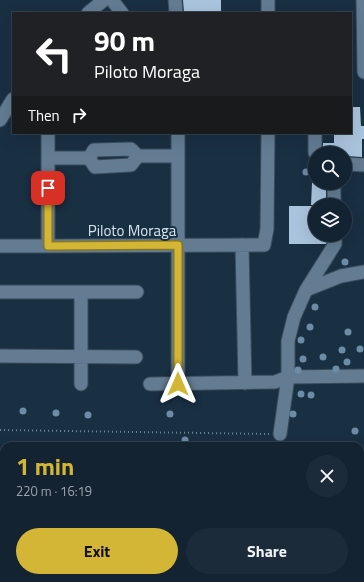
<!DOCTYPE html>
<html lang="en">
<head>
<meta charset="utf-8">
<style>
	:root { --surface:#132332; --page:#1c2b3a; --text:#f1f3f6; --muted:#9da4ac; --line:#32404d; --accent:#d3b635 }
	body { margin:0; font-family:"Titillium Web",sans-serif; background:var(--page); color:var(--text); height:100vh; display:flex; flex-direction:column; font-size:15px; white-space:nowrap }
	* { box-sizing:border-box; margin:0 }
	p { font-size:13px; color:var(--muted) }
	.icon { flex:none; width:22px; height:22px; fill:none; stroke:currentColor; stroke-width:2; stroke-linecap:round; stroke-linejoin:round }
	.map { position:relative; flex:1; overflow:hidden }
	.side { position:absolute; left:0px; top:442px; width:364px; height:140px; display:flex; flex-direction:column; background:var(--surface); border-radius:12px 12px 0 0; box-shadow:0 4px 16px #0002,0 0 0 1px var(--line) }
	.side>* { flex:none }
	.guide { position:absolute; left:12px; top:12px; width:340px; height:122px; border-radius:0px; box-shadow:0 4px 16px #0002,0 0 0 1px var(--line); background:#202124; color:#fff; overflow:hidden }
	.tools { position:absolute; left:308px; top:146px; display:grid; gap:8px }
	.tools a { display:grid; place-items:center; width:44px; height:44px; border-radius:50%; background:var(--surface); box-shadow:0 4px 16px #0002,0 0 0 1px var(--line); font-size:20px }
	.pin { position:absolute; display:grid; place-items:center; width:34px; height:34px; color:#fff; margin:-17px; border-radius:8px; box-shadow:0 2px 6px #0006 }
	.me { position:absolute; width:44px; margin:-22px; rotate:0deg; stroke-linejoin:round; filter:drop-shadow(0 0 3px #0008) }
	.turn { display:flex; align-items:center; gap:14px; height:84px; padding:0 16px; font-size:18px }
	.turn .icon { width:52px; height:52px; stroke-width:2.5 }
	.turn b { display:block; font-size:28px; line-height:34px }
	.then { display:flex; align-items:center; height:38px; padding:0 16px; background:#0003; gap:8px; font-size:15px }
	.round { display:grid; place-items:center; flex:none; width:42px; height:42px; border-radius:21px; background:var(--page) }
	.summary { display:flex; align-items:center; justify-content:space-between; height:68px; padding:0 16px }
	h1 { font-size:24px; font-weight:700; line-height:30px; color:var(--accent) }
	.button { display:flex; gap:8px; margin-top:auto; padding:8px 16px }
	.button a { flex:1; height:46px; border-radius:24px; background:var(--accent); color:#111; font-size:16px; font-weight:700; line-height:46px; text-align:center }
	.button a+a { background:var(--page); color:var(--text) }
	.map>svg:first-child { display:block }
</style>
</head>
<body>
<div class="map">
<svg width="364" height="582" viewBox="0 0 364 582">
	<rect width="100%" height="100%" fill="#192f42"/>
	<path fill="#aac4dd" d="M 183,0 L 221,0 L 221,13 L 184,13 Z
		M 351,107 L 360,107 L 361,126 L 364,126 L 364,139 L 362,139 L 362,157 L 345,156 L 345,153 L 323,153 L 323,143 L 334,143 L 334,133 L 351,133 Z
		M 312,183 L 326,183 L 326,205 L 311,205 Z
		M 289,206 L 315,206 L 315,235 L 327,235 L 327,242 L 326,244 L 289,244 Z"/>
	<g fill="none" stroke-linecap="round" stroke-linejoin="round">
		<g stroke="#394c5c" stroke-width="15">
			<path id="minor" d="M 112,0 L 122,13
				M 175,0 L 176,13
				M 363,0 L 364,72
				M 88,13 L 104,0
				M 268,13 L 268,0
				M 0,120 L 13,99
				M 48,133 L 48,246
				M 178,133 L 178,384
				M 315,133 L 315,153
				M 48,158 L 89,158
				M 89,158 L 94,150 L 131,149 L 138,156 L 178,156
				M 89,158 L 95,167 L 131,165 L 138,156
				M 345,164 L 364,165
				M 334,205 L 334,183
				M 242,245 L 245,383
				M 0,246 L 48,246 L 264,245 L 267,229 L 268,133
				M 306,290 L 341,276 L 364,272
				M 0,292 L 137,292
				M 0,356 L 136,357
				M 81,384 L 81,292
				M 150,384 L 275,382 L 288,377 L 364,376
				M 280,434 L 288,377 L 288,341 L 294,317 L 306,290 L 335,244 L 335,235"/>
		</g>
		<path stroke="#728495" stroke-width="2" stroke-dasharray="1 3" stroke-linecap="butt" d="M 0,430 L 269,434"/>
		<use href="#minor" stroke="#637c92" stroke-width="13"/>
	</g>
	<g fill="#6e8ba6">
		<circle cx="306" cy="172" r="3.5"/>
		<circle cx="345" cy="262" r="3.5"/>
		<circle cx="315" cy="307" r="3.5"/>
		<circle cx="310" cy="327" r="3.5"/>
		<circle cx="348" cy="332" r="3.5"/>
		<circle cx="301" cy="340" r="3.5"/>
		<circle cx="360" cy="349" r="3.5"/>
		<circle cx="342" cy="350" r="3.5"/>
		<circle cx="323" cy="357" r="3.5"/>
		<circle cx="303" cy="359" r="3.5"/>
		<circle cx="347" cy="362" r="3.5"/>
		<circle cx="336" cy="369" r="3.5"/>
		<circle cx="298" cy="370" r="3.5"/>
		<circle cx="301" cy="394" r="3.5"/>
		<circle cx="311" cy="395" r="3.5"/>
		<circle cx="23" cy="411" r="3.5"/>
		<circle cx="56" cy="413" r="3.5"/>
		<circle cx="170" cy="414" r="3.5"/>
		<circle cx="293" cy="414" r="3.5"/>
		<circle cx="88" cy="415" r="3.5"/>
		<circle cx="355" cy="431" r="3.5"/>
		<circle cx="185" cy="440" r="3.5"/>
	</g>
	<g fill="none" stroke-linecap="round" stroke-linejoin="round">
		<g stroke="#897622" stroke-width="10">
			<path id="route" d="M 48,188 L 48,246 L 178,245 L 178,384"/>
		</g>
		<use href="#route" stroke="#d3b635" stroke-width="7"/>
	</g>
	<g text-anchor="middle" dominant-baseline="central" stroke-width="4" stroke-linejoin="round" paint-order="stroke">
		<g font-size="15" fill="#d5e3f0" stroke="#192f42">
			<text x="132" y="230">Piloto Moraga</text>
		</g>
	</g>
</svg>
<div class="tools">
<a><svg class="icon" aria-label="search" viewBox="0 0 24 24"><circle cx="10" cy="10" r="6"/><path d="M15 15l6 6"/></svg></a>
<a><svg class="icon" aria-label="layers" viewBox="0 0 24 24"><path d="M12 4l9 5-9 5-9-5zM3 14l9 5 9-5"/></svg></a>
</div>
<div class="pin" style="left:48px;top:188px;background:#d93025"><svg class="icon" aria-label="arrive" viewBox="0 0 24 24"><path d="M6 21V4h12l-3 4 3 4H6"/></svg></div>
<svg class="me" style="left:178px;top:384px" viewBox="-20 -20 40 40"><path d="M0-17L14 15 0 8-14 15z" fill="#d3b635" stroke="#fff" stroke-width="4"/></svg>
<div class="guide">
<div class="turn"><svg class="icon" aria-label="left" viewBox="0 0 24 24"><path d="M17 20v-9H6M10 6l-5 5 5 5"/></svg><div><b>90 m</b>Piloto Moraga</div></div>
<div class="then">Then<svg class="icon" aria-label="right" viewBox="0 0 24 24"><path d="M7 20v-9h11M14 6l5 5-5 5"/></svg></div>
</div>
<section class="side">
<div class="summary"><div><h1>1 min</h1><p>220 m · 16:19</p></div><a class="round"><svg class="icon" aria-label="close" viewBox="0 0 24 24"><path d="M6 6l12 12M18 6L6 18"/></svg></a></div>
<div class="button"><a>Exit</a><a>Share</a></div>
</section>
</div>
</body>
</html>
